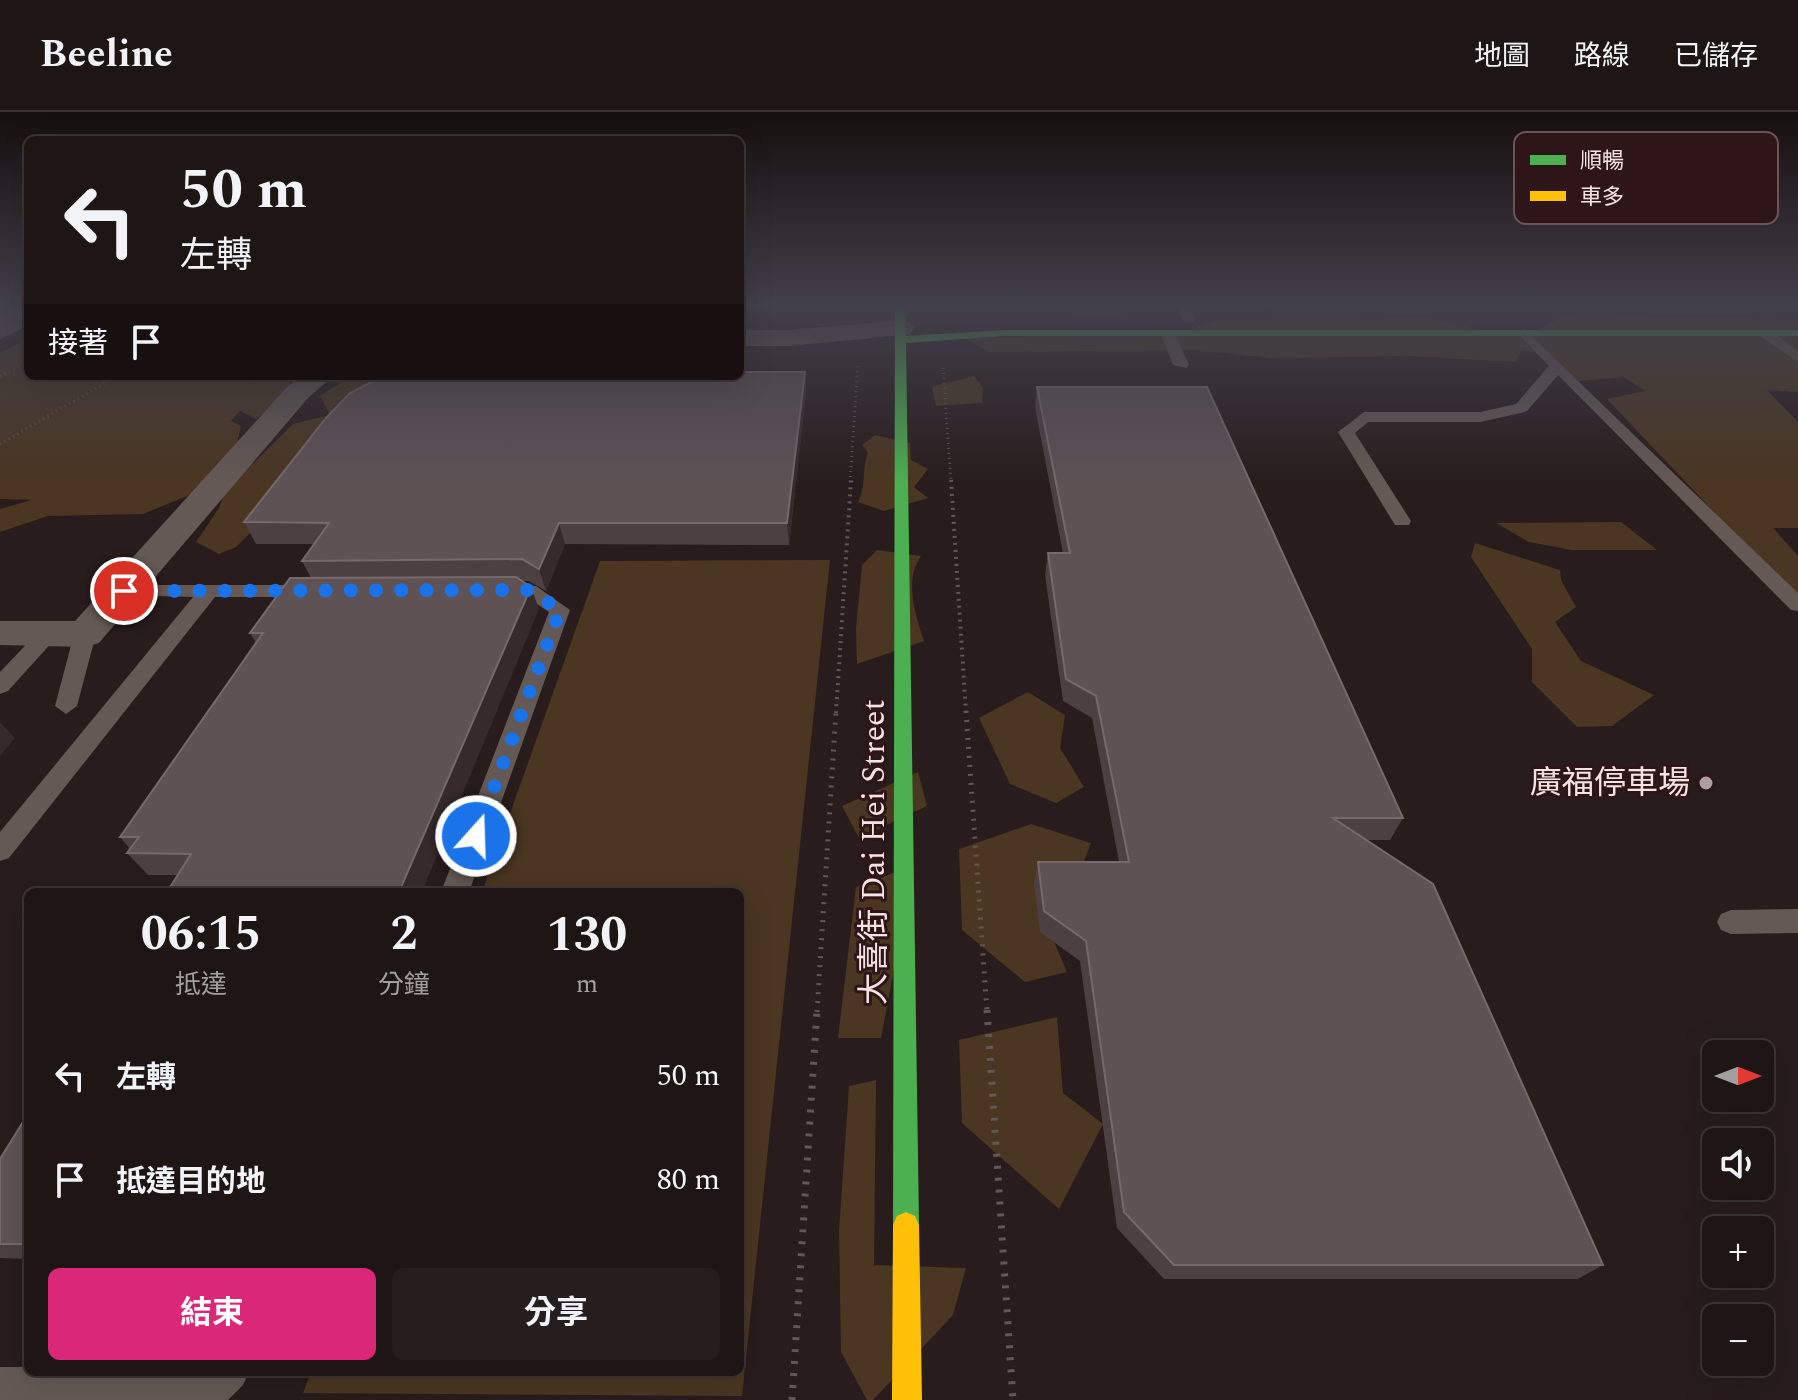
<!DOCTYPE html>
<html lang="zh-TW">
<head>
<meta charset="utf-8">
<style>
	:root { --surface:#1e1515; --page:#261e1e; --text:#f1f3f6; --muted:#a19fa0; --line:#3c3434; --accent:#db2777 }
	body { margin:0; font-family:Spectral,"Noto Sans TC",serif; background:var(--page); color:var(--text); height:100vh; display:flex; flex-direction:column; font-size:30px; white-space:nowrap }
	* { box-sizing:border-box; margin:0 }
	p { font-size:26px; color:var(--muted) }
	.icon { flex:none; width:44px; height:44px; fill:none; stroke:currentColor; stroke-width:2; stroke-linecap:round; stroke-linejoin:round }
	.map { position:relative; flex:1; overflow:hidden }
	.sheet { position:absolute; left:24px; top:776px; width:720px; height:488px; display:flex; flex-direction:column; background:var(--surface); border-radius:12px; box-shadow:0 8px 32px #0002,0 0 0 2px var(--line) }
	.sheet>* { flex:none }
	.hud { position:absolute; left:24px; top:24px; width:720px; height:244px; border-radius:12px; box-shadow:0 8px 32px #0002,0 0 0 2px var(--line); background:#1e1515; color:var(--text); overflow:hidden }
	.needle { width:52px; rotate:90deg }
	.buttons { position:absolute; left:1702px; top:928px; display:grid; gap:16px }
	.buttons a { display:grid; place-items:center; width:72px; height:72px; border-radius:12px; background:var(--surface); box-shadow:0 8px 32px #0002,0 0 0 2px var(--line); font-size:40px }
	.pin { position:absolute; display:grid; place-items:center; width:68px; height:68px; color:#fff; margin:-34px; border:4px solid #fff; border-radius:50%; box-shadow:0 2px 8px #0007 }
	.me { position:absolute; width:88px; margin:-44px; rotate:20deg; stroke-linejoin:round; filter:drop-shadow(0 0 6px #0008) }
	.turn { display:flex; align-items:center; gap:28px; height:168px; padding:0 24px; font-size:36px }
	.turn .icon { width:104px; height:104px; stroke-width:2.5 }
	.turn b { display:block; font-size:56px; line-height:68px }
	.then { display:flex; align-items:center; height:76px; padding:0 24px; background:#0003; gap:16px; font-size:30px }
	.eta { display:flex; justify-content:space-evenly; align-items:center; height:136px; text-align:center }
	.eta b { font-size:48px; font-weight:700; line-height:56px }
	.button { display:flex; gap:16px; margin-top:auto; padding:16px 24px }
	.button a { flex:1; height:92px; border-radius:12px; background:var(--accent); color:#fff; font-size:32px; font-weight:700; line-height:92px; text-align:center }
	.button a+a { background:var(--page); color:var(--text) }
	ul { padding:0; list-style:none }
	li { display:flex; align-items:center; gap:24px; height:104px; padding:0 24px }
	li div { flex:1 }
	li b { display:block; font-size:30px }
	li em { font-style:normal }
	header { display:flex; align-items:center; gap:48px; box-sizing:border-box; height:112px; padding:0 40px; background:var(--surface); border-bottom:2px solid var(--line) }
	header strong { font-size:38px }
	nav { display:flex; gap:44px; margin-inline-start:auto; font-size:28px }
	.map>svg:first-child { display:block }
</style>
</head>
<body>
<header>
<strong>Beeline</strong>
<nav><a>地圖</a><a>路線</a><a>已儲存</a></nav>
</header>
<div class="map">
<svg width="1798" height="1288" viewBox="0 0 1798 1288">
	<rect width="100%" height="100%" fill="#281c1c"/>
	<path fill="#4a3621" d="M 1049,192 L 1127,192 L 1122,203 L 1073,202 Z
		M 1242,192 L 1541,192 L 1493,195 Z
		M 1563,204 L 1798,208 L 1798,280 L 1767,278 L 1798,310 L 1798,416 L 1773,416 L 1798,444 L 1798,489 L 1607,287 L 1645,279 L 1624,265 L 1579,269 L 1544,242 L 1522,238 L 1515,250 L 1409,244 L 1273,246 L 1195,238 L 989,240 L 964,226 L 1184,220 L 1219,208 L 1436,207 L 1500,224 L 1529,223 Z
		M 28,227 L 28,264 L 295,264 L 280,289 L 256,307 L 240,299 L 231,309 L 241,314 L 238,327 L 241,362 L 143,402 L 48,404 L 0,420 L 0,397 L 32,388 L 0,387 L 0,241 Z
		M 435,264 L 418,272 L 273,398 L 236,435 L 219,442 L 196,430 L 219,396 L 225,379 L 293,312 L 330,303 L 320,284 L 348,266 Z
		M 974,264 L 983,276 L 982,291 L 936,294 L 932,275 Z
		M 875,323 L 910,331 L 911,348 L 928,357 L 914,375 L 928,386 L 884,399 L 858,390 C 867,373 861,359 868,341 L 862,333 Z
		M 1621,410 L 1657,438 L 1571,438 L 1529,430 L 1496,411 Z
		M 1475,431 L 1560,458 L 1561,468 L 1576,495 L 1555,510 L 1581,549 L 1654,583 L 1612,614 L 1577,615 L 1532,570 L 1532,537 L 1471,445 Z
		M 877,438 L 921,444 C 904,468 915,503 924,529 L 857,552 L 856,516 L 862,453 Z
		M 830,448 L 742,1284 L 303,1281 L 311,1260 L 740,1260 L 740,780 L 482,780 L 600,449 Z
		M 1028,580 L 1065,603 L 1060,636 L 1084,675 L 1056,691 L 1010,672 L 979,606 Z
		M 918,660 L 927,694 L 859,726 L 842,694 Z
		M 1031,712 L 1091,731 L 1078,765 L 1037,790 L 1067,860 L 1025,870 L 962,818 L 959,737 Z
		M 914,753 L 881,926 L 838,926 L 856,775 Z
		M 1057,905 L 1063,981 L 1103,1012 L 1059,1097 L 962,1011 L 959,928 Z
		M 876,968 L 874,1153 L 966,1156 L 953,1203 L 873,1288 L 867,1288 L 841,1240 L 839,1119 L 849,974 Z"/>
	<path fill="#6b546c" d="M 0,192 L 28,192 L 28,214 L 0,227 Z"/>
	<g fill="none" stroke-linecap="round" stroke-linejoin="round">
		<path stroke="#615754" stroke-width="3" stroke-dasharray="1 4" stroke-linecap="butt" d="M 943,256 L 951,370
			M 0,264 L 28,250
			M 355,268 L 369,264
			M 0,332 L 117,264
			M 850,370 L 858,251"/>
		<path stroke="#615754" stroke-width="4" stroke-dasharray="2 5" stroke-linecap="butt" d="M 951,368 L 966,601
			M 836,601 L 851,368"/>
		<path stroke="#615754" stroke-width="5" stroke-dasharray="2 7" stroke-linecap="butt" d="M 966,599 L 987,900
			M 817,900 L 836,599"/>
		<path stroke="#615754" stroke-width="7" stroke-dasharray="3 9" stroke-linecap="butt" d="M 987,898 L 1013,1288
			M 792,1288 L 817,898"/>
		<path fill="#645955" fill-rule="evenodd" d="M 1175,192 L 1189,192 L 1194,210 L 1184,210 Z
			M 1524,217 L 1798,481 L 1798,499 L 1791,498 L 1558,263 L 1527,299 L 1521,301 L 1480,310 L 1368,310 L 1355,321 L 1411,409 L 1409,413 L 1395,413 L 1338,320 L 1364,300 L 1480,300 L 1516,292 L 1549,254 L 1517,221 Z
			M 1760,218 L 1770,218 L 1798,239 L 1798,250 L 1760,224 Z
			M 1163,219 L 1175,222 L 1189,253 L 1186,256 L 1173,253 L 1161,222 Z
			M 502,472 L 536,474 L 570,498 L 469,780 L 441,780 L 549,500 L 525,484 L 495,482 L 492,478 L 495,474 Z
			M 124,473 L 313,473 L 323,479 L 313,485 L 215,485 L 9,746 L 0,749 L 0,720 L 193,485 L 117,483 L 114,479 Z
			M 48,515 L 59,522 L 55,527 L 8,579 L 0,582 L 0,560 L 41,517 Z
			M 85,515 L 96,522 L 77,594 L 66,602 L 55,594 L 74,522 Z
			M 1798,797 L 1798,821 L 1731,822 L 1721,818 L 1717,810 L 1721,802 L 1731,798 Z
			M 0,1255 L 28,1255 L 28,1260 L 249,1260 L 243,1273 L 228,1288 L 0,1288 Z"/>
		<path fill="#645955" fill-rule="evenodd" d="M 901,208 L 910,210 L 914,216 L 910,222 L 791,234 L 740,234 L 740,218 L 791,218 Z
			M 301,264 L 333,264 L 308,286 L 99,531 L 85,535 L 0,533 L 0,509 L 75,509 L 288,274 Z"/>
		<path fill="#4caf50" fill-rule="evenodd" d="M 895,192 L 905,192 L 906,224 L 1004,218 L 1798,218 L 1798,224 L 1004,224 L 906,231 L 919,1113 L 915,1122 L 906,1126 L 897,1122 L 893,1113 Z"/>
		<path fill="#ffc107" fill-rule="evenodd" d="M 906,1100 L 915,1104 L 919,1113 L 922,1288 L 892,1288 L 893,1113 L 897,1104 Z"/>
	</g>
	<path fill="#4c4043" d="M 740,192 L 788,192 L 778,195 L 740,196 Z
		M 805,260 L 806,280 L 789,433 L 565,432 L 546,479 L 529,469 L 522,469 L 539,497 L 178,763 L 148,763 L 127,741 L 130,737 L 120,725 L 256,531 L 250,521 L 311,466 L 302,449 L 314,432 L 256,432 L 244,410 L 436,266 Z
		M 1037,275 L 1403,706 L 1390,728 L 1366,728 L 1603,1153 L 1578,1167 L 1164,1167 L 1117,1116 L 1080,849 L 1040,820 L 1034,771 L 1038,750 L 1119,750 L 1092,606 L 1063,589 L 1045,463 L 1048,441 L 1063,441 L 1035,295 Z
		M 28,1002 L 28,1147 L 0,1146 L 0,1046 Z"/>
	<path fill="#362a2c" d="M 805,260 L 806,280 L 789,433 L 787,411 Z
		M 559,411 L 565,432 L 546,479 L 539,457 Z
		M 531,475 L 539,497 L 422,780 L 399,780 Z
		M 0,610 L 15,626 L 0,644 Z"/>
	<path fill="#5e5255" stroke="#76696b" stroke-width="2" d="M 740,260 L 805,260 L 787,411 L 559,411 L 539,457 L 522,447 L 302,449 L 329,411 L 244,410 L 326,306 L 350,281 L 383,264 L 430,264 L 436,266 L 442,264 L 740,264 Z
		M 1037,275 L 1207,275 L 1403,706 L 1333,706 L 1433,772 L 1603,1153 L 1174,1153 L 1124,1100 L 1086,829 L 1044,799 L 1038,750 L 1129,750 L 1096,584 L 1066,567 L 1048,441 L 1070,441 Z
		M 516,465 L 531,475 L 399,780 L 167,780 L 191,742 L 127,741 L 139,725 L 120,725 L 263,521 L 250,521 L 290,466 Z
		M 28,1002 L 28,1132 L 0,1132 L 0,1047 Z"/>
	<linearGradient id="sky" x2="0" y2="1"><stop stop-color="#160f0f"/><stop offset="0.52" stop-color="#42404b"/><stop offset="1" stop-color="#42404b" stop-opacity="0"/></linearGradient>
	<rect width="1798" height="372" fill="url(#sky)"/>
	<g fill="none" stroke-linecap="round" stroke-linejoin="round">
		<path stroke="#1a73e8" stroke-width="14" stroke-dasharray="0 25.2" d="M 124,479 L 529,478 L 560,498 L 476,724"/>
	</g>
	<circle fill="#ae9e9f" stroke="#2e1618" stroke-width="3" cx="1706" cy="671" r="8"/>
	<g text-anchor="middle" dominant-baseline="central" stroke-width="6" stroke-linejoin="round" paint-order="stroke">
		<g font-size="32" fill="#f6e4e5" stroke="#2e1618" text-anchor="end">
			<text x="1690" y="671">廣福停車場</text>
		</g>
		<g font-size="32" fill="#f6e4e5" stroke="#2e1618">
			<text transform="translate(874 740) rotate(-90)">大喜街 Dai Hei Street</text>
		</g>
	</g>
	<rect x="1514" y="20" width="264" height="92" rx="12" fill="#2e1618" stroke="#6a5456" stroke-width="2"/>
	<rect x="1530" y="43" width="36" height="10" fill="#4caf50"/>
	<rect x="1530" y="79" width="36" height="10" fill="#ffc107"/>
	<g font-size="22" fill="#f6e4e5">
		<text x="1580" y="56">順暢</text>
		<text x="1580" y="92">車多</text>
	</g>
</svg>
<div class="buttons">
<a><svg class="needle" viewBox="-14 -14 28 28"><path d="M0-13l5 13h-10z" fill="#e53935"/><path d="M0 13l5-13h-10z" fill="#a19fa0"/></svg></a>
<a><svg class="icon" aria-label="sound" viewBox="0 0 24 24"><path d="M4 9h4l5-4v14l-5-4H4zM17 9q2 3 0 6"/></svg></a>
<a>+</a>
<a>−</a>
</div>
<div class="pin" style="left:124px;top:479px;background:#d93025"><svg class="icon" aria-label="arrive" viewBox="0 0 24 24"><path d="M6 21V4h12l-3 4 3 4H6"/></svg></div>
<svg class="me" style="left:476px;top:724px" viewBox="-20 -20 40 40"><circle r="17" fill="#1a73e8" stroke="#fff" stroke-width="3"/><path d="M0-11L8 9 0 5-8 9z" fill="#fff"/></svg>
<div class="hud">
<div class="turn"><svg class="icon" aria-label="left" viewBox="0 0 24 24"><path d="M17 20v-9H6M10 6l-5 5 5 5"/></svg><div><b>50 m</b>左轉</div></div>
<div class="then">接著<svg class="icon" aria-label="arrive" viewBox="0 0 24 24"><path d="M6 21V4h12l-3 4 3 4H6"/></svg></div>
</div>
<section class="sheet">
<div class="eta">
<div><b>06:15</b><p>抵達</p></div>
<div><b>2</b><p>分鐘</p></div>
<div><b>130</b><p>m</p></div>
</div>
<ul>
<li><svg class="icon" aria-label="left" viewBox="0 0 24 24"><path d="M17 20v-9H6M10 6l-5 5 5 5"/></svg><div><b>左轉</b></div><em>50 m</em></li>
<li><svg class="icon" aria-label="arrive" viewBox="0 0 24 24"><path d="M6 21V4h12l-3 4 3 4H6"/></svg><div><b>抵達目的地</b></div><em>80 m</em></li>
</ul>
<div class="button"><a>結束</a><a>分享</a></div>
</section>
</div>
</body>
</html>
